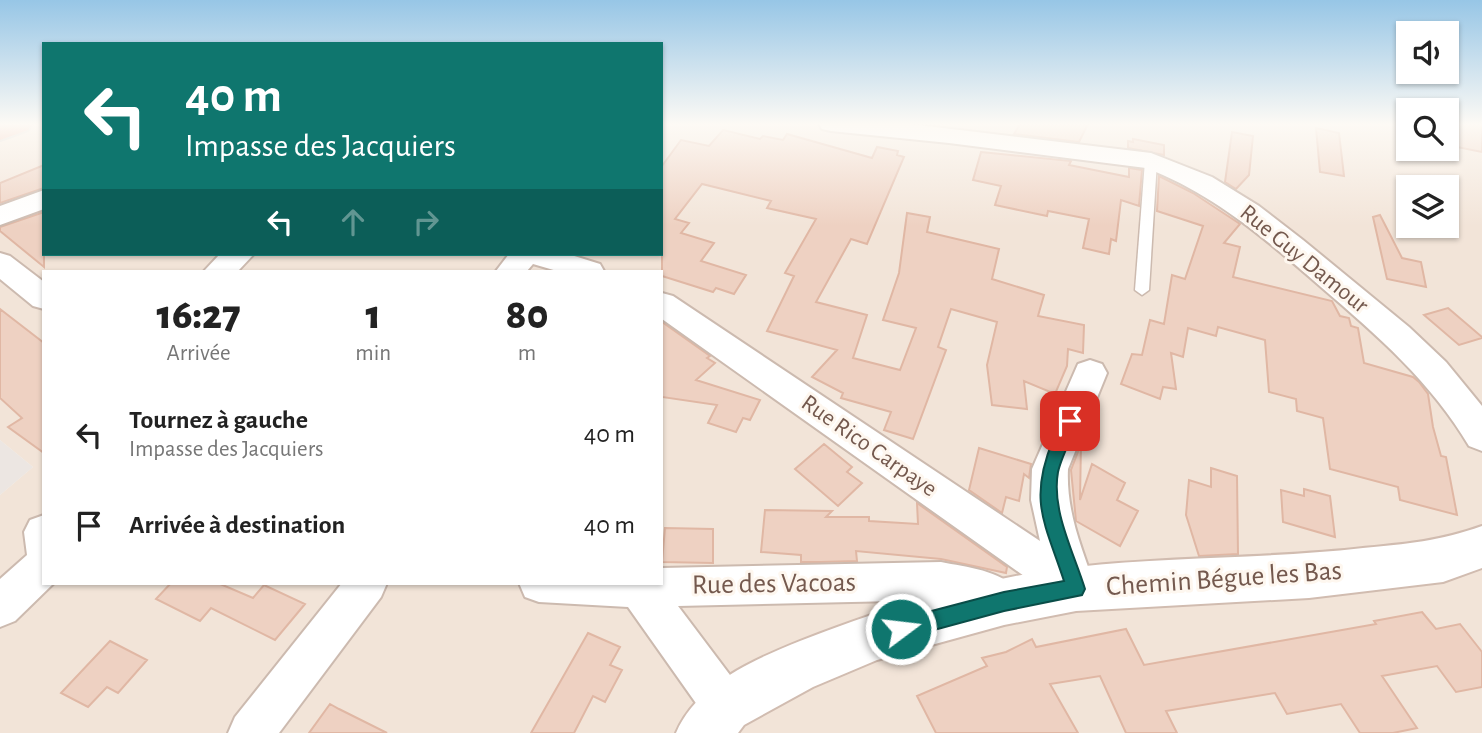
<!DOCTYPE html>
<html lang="fr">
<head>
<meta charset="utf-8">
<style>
	:root { --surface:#fff; --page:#f2f2f2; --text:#222; --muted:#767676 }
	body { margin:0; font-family:"Alegreya Sans",sans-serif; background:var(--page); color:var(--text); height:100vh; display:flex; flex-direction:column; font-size:26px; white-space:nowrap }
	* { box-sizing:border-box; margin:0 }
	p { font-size:23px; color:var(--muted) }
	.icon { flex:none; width:38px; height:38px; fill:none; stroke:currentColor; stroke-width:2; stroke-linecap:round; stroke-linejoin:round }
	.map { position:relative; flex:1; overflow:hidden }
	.sheet { position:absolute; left:42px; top:270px; width:621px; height:315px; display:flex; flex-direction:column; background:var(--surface); border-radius:0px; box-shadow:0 2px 5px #0004 }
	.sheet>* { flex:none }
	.top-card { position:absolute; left:42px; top:42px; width:621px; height:214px; border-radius:0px; box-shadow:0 2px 5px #0004; background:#0f766e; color:#fff; overflow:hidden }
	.fabs { position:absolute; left:1396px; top:21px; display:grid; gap:14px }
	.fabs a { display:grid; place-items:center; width:63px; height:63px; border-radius:0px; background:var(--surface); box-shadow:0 2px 5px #0004; font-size:35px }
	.pin { position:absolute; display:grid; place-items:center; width:60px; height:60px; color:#fff; margin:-30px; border-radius:14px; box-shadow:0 4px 10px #0006 }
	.me { position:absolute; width:77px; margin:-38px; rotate:75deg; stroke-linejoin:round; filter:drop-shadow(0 0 5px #0008) }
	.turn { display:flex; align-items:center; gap:24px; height:147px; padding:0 28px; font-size:32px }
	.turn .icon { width:91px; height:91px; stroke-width:2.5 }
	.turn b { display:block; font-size:49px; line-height:60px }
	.lanes { display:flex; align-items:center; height:66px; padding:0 28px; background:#0003; justify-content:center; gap:35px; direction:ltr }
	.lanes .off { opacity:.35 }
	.eta { display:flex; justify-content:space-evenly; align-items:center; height:119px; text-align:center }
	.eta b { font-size:42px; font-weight:800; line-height:49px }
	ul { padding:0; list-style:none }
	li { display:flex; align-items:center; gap:21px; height:91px; padding:0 28px }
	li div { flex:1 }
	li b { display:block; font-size:26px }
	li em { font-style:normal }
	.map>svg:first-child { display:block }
</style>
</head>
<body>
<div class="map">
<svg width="1482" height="733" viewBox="0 0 1482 733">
	<rect width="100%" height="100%" fill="#fbf3e9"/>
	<path fill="#f2e4d8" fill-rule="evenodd" d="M 0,124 L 44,124 L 44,254 L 662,254 L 662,124 L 1409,124 L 1409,149 L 1447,149 L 1447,124 L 1482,124 L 1482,733 L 0,733 L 0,495 L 33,467 L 0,440 ZM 1409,187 L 1447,187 L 1447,226 L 1409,226 ZM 44,271 L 662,271 L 662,583 L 44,583 Z"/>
	<path fill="#ece6e2" d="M 0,440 L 33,467 L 0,495 Z"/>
	<path fill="#eed1c2" stroke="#e0b7a4" stroke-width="2" d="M 1020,124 L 1088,124 L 1079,142 L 1014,134 Z
		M 1447,124 L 1482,124 L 1482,152 L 1447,145 Z
		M 1316,128 L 1339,133 L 1344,176 L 1320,172 Z
		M 723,130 L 760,139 L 763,136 L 783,140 L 787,134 L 872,158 L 877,147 L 898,151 L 897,155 L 904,157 L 867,244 L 851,239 L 816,302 L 867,315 L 853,358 L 900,370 L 916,328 L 883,320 L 899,273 L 907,213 L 930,217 L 927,232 L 999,249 L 992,279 L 1044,295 L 1038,316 L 1084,325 L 1083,353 L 1068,349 L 1067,366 L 1055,394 L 1024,381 L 1027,409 L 992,405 L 987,365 L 997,322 L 951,309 L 938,347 L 946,350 L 913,439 L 884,430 L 891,412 L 841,398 L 843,393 L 812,377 L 837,350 L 767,331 L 794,276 L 785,273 L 816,219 L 767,208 L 771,201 L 702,184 L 675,219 L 689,223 L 681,233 L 714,243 L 701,261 L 746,275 L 734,294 L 716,288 L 713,292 L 662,276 L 662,166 L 681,140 L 709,146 Z
		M 1232,132 L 1253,136 L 1249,175 L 1236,189 L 1225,182 Z
		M 1133,139 L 1164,145 L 1164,155 L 1128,148 L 1128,141 L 1133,142 Z
		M 981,152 L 1071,161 L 1069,165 L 1129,177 L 1129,168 L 1142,170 L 1139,206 L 1121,200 L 1116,241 L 1111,239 L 1109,254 L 1083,248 L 1089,219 L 1048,211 L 1047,216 L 995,205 L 1001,186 L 973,180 Z
		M 44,165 L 44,188 L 0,203 L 0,183 Z
		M 1159,176 L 1193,193 L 1240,224 L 1224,243 L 1240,247 L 1233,277 L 1332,301 L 1340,316 L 1349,318 L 1351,326 L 1358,328 L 1364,363 L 1413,377 L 1419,382 L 1428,394 L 1433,427 L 1441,456 L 1446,457 L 1457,515 L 1400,500 L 1398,487 L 1330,469 L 1323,418 L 1297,411 L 1296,399 L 1269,392 L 1265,340 L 1218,327 L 1216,336 L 1188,328 L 1183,357 L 1171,353 L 1176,389 L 1163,387 L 1160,399 L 1121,384 L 1132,354 L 1142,355 L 1150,320 L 1164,324 L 1172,275 L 1185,279 L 1203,226 L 1157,211 Z
		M 44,212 L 44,267 L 0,231 L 0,227 Z
		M 1380,215 L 1402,258 L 1421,262 L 1426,287 L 1387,279 L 1373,217 Z
		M 1448,308 L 1482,337 L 1482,338 L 1459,345 L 1424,315 Z
		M 0,309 L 44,343 L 44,453 L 8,427 L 22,418 L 0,398 Z
		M 662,322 L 710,356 L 707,358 L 715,363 L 696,380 L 760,400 L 750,420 L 743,418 L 736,432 L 708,423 L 717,405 L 662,397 Z
		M 824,444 L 852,467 L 847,472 L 862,483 L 838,506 L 795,469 Z
		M 1081,444 L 1080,500 L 1092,464 L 1125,483 L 1117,500 L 1138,511 L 1120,546 L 1076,521 L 1071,470 Z
		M 979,448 L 1031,464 L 1029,478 L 1024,474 L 1019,501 L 1006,497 L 1002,513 L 969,490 Z
		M 1211,468 L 1237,476 L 1238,554 L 1199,556 L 1186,515 L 1189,480 L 1211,487 Z
		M 1304,489 L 1330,496 L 1335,537 L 1283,522 L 1281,490 L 1304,496 Z
		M 917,503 L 1007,567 L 1006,573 L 941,559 L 856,551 L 857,561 L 821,562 L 801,562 L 801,555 L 761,552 L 765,510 L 832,511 L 826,517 L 869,517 L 869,521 L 918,524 Z
		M 665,528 L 713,529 L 713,563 L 662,562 Z
		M 171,583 L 218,583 L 253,598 L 264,585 L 305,604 L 275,640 L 211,608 L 200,621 L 156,599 Z
		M 1422,612 L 1436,629 L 1460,624 L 1482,652 L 1482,687 L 1456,692 L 1437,666 L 1382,676 L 1417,728 L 1393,733 L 1360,733 L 1341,704 L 1287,714 L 1275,693 L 1166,711 L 1177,733 L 1126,733 L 1100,676 L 1050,684 L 1078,733 L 936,733 L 917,696 L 987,666 L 982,658 L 1006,652 L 1032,639 L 1036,647 L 1126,629 L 1144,665 L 1376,624 L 1374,621 Z
		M 588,633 L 620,647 L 610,665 L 622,670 L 605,702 L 593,696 L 574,733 L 531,733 Z
		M 110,641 L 147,660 L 118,693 L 107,687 L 88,707 L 61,693 Z
		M 330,704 L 339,709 L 387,733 L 309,733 Z"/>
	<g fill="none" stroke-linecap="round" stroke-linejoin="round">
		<g stroke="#ccbaaf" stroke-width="3">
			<path id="lane" d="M 1151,157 L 1157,161 L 1149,290 L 1142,295 L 1135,290 L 1145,161 Z"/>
		</g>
		<g stroke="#ccbaaf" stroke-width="4">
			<path id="street" d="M 819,124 L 910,124 L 1151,153 L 1212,177 L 1259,206 L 1303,240 L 1409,327 L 1446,362 L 1482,406 L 1482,451 L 1469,446 C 1431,382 1378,336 1321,287 C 1267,240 1214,194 1146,168 L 949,143 L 831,131 L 822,129 Z
				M 44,190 L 44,209 L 0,225 L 0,206 Z
				M 0,253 L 10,256 L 44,282 L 44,309 L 33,306 L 0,279 Z
				M 220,254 L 254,254 L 238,271 L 204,271 Z
				M 509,254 L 568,254 L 600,264 L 604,271 L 557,271 L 533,264 L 527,271 L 496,271 Z
				M 662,293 L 673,296 L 1040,541 L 1031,500 L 1032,469 L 1078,364 L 1090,360 L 1102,364 L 1107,373 L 1068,469 C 1066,512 1082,549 1096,589 L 1090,603 L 1076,608 L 1062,603 L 662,319 Z
				M 44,515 L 44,583 L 54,583 L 15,621 L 0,627 L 0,579 L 27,555 L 24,532 L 30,520 Z
				M 941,562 C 971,568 1011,571 1025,602 L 1019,616 L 1004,622 L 977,608 L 941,600 L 678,606 L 742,691 L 749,707 L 742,723 L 726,730 L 710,723 L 628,607 L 539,602 L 525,597 L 519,583 L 662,583 L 662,568 Z
				M 342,583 L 387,583 L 381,597 L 279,733 L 228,733 L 235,717 Z"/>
		</g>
		<g stroke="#d1bcb0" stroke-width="4">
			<path id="secondary" d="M 1482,526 L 1482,568 L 1443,582 L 1309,598 L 1076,611 L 1004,625 L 877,660 L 813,687 L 744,725 L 738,733 L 676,733 C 697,684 753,660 800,641 C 888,607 982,577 1076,567 C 1171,556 1268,559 1363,548 C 1406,544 1440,541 1482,526 Z"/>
		</g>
		<g stroke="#d8d1cd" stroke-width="4">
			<path id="highway" d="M 0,124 L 32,124 L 28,130 L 0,140 Z"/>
		</g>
		<use href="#lane" fill="#fff" fill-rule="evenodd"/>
		<use href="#street" fill="#fff" fill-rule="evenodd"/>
		<use href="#secondary" fill="#fff" fill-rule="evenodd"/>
		<use href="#highway" fill="#f0b4a5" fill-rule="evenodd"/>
	</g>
	<linearGradient id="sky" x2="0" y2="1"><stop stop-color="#97c6e6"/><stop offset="0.55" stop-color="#fdfaf5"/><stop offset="1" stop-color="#fdfaf5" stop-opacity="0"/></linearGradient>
	<rect width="1482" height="226" fill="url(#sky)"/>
	<path fill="#0f766e" stroke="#0a4d48" stroke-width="2" d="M 1070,414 L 1079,421 C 1072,437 1062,455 1058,472 C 1051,510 1074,553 1085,589 L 1082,595 L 1004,611 L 901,639 L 894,636 L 891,629 L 894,622 L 901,619 L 1004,592 L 1064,581 C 1045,523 1028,501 1053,440 C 1057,431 1060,418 1070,414 Z"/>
	<g text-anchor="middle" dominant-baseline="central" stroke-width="6" stroke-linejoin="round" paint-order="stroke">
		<g font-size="24" fill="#74594e" stroke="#fef7ef">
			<text transform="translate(1304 259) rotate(39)">Rue Guy Damour</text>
			<text transform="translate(869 446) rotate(35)">Rue Rico Carpaye</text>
		</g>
		<g font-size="28" fill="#74594e" stroke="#fef7ef">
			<text transform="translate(1224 579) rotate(-4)">Chemin Bégue les Bas</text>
			<text transform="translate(774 584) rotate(-1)">Rue des Vacoas</text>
		</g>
	</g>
</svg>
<div class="fabs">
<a><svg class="icon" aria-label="sound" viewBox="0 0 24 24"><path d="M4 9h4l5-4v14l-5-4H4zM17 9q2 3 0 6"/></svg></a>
<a><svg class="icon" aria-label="search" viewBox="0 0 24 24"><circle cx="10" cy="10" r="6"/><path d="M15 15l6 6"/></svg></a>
<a><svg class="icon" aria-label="layers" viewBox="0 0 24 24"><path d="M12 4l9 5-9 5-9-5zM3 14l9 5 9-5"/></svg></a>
</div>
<div class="pin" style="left:1070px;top:421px;background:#d93025"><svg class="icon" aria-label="arrive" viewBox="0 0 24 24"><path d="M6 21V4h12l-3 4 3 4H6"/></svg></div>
<svg class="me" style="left:901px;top:629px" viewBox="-20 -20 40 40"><circle r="17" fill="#0f766e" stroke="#fff" stroke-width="3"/><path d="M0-11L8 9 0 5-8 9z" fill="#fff"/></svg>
<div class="top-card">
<div class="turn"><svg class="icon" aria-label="left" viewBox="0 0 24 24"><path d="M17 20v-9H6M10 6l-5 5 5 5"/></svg><div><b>40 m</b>Impasse des Jacquiers</div></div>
<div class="lanes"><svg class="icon" aria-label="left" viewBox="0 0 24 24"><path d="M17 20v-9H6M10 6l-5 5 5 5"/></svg><svg class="icon off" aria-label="ahead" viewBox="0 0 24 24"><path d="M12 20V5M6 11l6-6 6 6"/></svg><svg class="icon off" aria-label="right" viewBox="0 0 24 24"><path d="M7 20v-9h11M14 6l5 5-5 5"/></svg></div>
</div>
<section class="sheet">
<div class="eta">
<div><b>16:27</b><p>Arrivée</p></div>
<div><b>1</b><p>min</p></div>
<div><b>80</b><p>m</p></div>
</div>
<ul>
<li><svg class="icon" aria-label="left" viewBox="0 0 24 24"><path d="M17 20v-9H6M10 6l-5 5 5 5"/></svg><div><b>Tournez à gauche</b><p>Impasse des Jacquiers</p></div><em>40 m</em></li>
<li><svg class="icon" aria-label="arrive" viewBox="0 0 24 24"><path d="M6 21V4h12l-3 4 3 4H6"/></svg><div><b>Arrivée à destination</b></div><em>40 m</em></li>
</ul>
</section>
</div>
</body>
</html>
